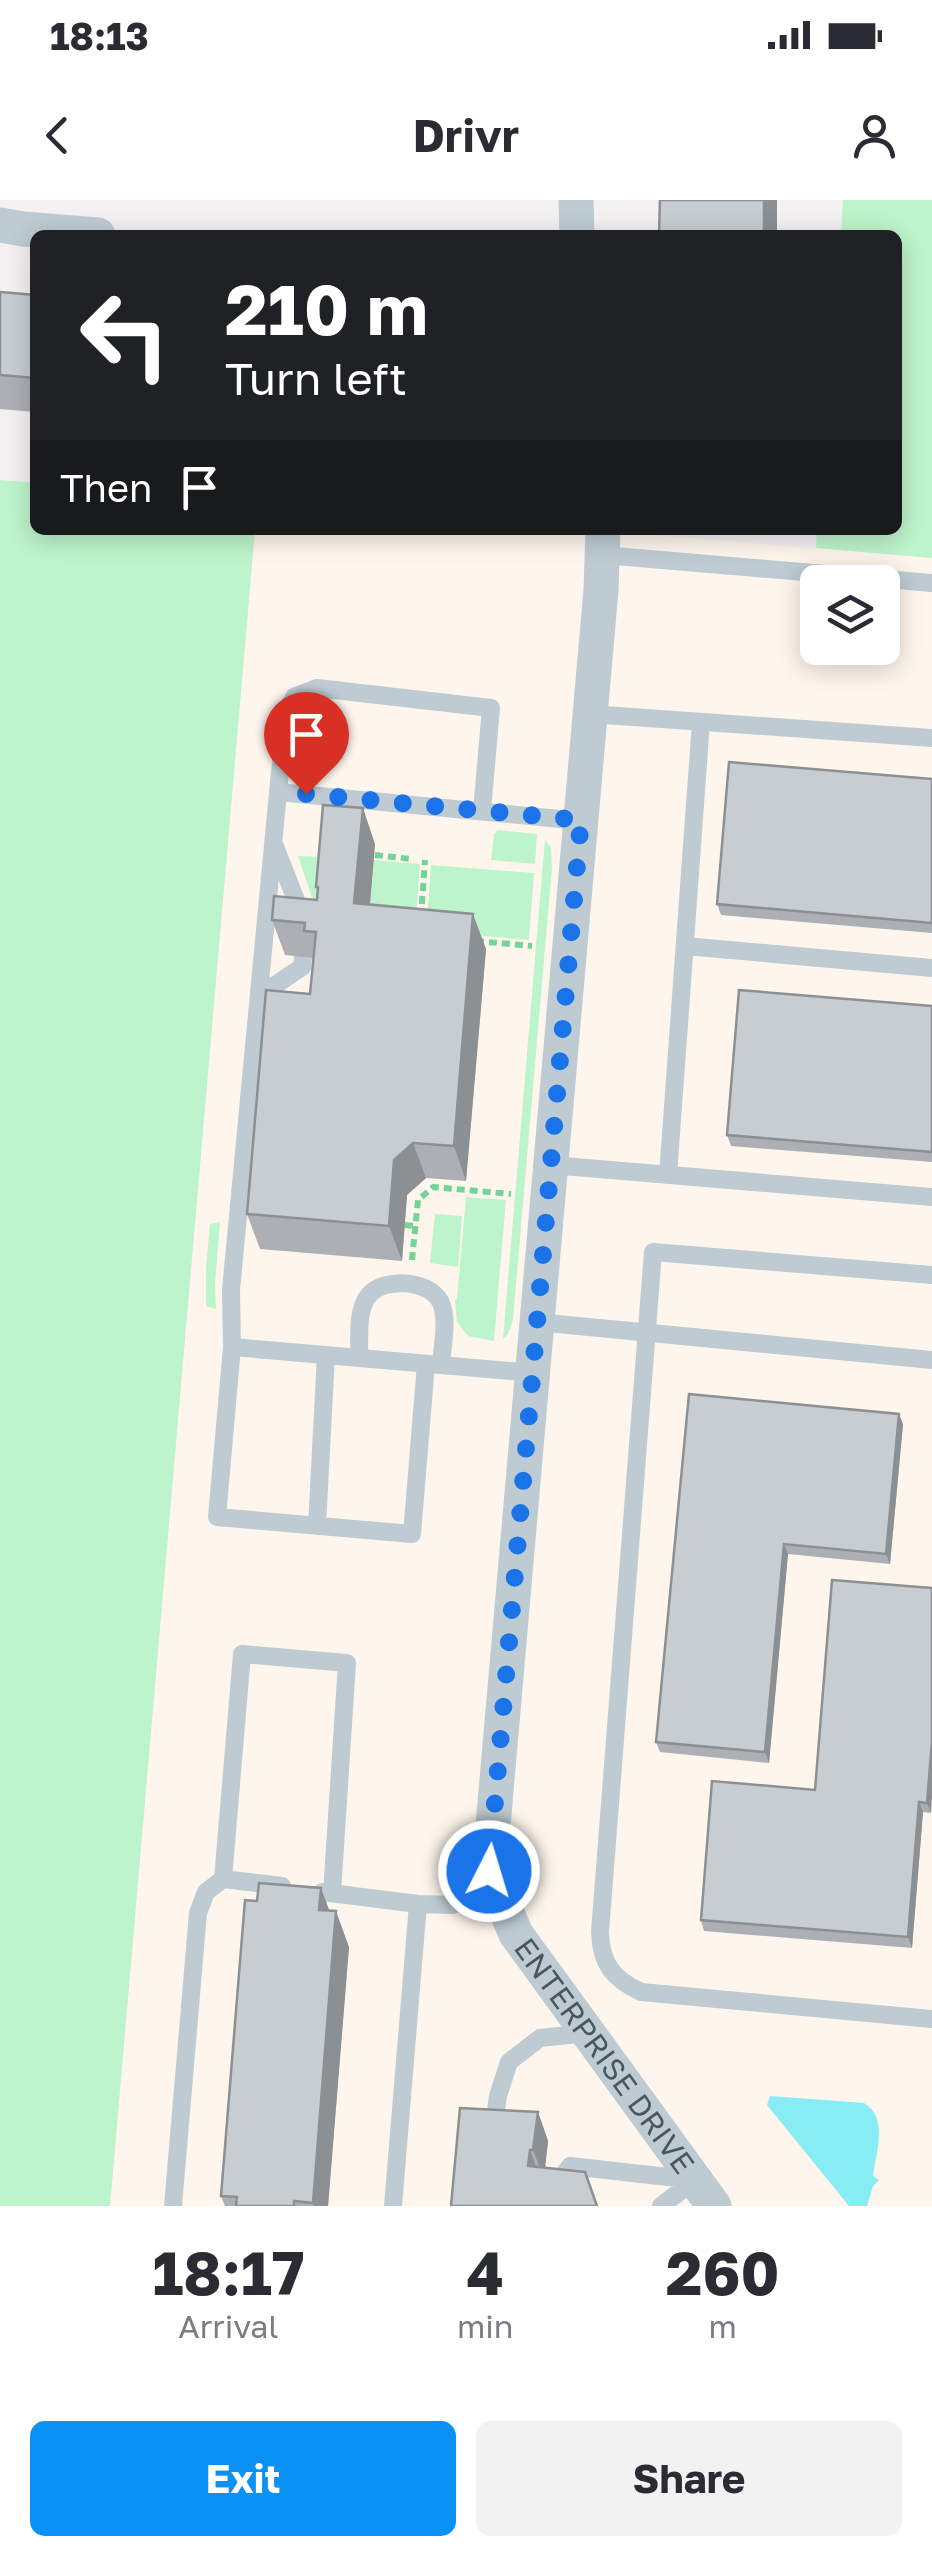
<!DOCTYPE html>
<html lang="en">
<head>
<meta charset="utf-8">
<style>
	:root { --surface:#fff; --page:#f2f2f3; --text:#2b2b33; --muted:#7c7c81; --accent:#0991f6 }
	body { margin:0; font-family:"Golos Text",sans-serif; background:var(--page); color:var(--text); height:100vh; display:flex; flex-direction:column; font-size:38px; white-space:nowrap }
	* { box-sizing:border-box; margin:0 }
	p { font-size:32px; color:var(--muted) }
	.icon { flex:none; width:55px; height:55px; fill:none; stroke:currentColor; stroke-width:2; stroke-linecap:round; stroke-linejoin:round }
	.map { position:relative; height:2006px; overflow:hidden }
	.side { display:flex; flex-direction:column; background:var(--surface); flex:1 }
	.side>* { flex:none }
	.top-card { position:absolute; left:30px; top:30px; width:872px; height:305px; border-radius:15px; box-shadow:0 5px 25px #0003; background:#202124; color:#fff; overflow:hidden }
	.fabs { position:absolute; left:800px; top:365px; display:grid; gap:20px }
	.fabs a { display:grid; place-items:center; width:100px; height:100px; border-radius:15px; background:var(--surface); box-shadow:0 5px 25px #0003; font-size:50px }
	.pin { position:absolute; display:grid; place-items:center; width:85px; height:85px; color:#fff; margin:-102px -42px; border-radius:50% 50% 50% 0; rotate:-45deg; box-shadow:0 0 10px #0007 }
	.pin .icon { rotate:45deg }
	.me { position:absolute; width:110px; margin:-55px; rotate:5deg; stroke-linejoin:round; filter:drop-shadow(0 0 8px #0008) }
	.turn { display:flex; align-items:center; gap:35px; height:210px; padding:0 30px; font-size:45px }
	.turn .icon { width:130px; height:130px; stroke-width:2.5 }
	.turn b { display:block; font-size:70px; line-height:85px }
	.then { display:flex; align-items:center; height:95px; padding:0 30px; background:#0003; gap:20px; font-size:38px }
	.eta { display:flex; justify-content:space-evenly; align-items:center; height:170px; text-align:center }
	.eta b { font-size:60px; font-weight:700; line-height:70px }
	.primary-button { display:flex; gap:20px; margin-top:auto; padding:20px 30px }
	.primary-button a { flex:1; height:115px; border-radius:15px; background:var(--accent); color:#fff; font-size:40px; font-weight:700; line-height:115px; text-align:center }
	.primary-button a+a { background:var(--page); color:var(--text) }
	.status { display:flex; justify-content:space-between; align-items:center; height:70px; padding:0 50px; background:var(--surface); direction:ltr }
	.status svg { height:28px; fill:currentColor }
	header { display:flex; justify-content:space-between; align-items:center; height:130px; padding:0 30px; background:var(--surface); font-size:45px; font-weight:700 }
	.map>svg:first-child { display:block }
</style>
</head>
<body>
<div class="status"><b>18:13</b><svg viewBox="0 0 49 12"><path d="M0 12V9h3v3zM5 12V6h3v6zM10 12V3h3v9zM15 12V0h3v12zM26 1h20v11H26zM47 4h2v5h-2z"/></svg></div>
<header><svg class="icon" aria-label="back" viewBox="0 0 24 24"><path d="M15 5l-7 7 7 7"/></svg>Drivr<svg class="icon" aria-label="person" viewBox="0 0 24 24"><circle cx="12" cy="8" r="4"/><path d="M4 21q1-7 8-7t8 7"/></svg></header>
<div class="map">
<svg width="932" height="2006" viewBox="0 0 932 2006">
	<rect width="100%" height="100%" fill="#f4f1f2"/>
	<path fill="#fef6ec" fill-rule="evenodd" d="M 255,330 L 592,330 L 932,358 L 932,2006 L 110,2006 ZM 818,382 L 882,382 L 882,448 L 818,448 Z"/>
	<path fill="#bef4cb" d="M 843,0 L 932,0 L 932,358 L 816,348 L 817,330 L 898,330 L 898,35 L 841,35 Z
		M 0,280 L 35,283 L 35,330 L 255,330 L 110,2006 L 0,2006 Z
		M 498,630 L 537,634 L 535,664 L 491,660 L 494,634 Z
		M 545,639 L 551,648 L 552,667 L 513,1120 L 508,1134 L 503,1139 Z
		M 298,656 L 325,657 L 316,709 Z
		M 374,660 L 420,664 L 414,743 L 367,739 Z
		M 431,665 L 534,673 L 529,740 L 426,731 Z
		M 466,997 L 506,1000 L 494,1141 L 468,1136 L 457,1122 L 455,1100 L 457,1099 Z
		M 435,1014 L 462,1016 L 458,1067 L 430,1063 Z
		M 220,1022 L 215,1084 L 216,1109 L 206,1106 L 206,1067 L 210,1024 Z"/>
	<path fill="#87ecf4" d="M 770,1896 L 864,1903 C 889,1918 876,1952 873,1976 L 879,1980 L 873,1986 L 867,2006 L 849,2006 L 767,1905 Z"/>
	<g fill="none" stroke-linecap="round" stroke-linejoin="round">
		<path stroke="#72d597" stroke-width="6" stroke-dasharray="8 5" stroke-linecap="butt" d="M 375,655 L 411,659
			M 421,717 L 425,660
			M 476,741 L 532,746
			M 405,1025 L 415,1026
			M 412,1060 L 418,1000 L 433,987 L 511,994"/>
		<path stroke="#becbd2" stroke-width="18" d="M 603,355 L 932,383
			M 590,514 L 932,538
			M 278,592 L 286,514 L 294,497 L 317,488 L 491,508 L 482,611
			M 274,644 L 303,718
			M 685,746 L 932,768
			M 259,796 L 302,767 L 303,757
			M 551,965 L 932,997
			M 668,975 L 701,522
			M 932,1075 L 653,1052 L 600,1732 C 601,1764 613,1779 641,1792 L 932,1819
			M 537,1122 L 932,1160
			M 232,1147 L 217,1317 L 412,1334 L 426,1164
			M 359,1158 C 360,1139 356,1110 369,1095 C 384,1077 428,1080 440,1101 C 449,1118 442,1147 441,1165
			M 533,1173 L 232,1147 L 231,1090 L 278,592 L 581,621
			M 317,1326 L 326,1155
			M 223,1679 L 282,1686
			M 322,1692 L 418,1704 L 452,1705 L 499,1694
			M 493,1931 L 498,1896 L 509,1862 L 540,1838 L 588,1833
			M 554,1988 L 570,1966 L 695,1980
			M 173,2006 L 198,1713 L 206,1692 L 223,1679 L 242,1454 L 347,1463 L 332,1693
			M 393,2006 L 418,1704
			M 661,2006 L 695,1980"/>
		<g stroke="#becbd2" stroke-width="35">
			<path d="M 576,0 L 577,35"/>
			<path d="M 0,25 L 23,29 L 98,35"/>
			<path id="s1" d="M 603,330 L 601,390 L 489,1671 L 516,1734 L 714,2006"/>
		</g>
	</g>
	<path fill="#acb0b5" d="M 0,92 L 35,95 L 35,212 L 0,209 Z
		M 932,579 L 932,733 L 721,715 L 717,704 Z
		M 375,644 L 370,705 L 486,749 L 466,981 L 426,978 L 407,995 L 402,1061 L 260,1049 L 247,1014 L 310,794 L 314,758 L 285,755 L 272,720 L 317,700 L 318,692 L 316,687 Z
		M 932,806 L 932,962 L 731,946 L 727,935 Z
		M 689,1194 L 903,1224 L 890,1364 L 788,1354 L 769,1563 L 660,1552 L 656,1542 Z
		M 932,1388 L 931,1613 L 923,1612 L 912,1748 L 704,1731 L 701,1720 L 815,1590 Z
		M 329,1711 L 349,1747 L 328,2006 L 225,2006 L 221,1996 Z
		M 538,1912 L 548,1941 L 545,1967 L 451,2006 Z"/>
	<path fill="#8c9093" d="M 764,0 L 777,0 L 777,35 L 764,35 Z
		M 363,608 L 375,644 L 367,739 L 354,703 Z
		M 473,714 L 486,749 L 466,981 L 454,946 Z
		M 413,943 L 426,978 L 407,995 L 402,1061 L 389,1026 L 394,960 Z
		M 899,1214 L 903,1224 L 890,1364 L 886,1354 Z
		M 784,1344 L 788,1354 L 769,1563 L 765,1552 Z
		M 932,1541 L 932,1597 L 931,1613 L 927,1603 Z
		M 919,1602 L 923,1612 L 912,1748 L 908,1737 Z
		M 321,1688 L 334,1723 L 319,1710 Z
		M 336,1711 L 349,1747 L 328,2006 L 314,2006 L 313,2003 Z
		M 538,1912 L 548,1941 L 544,1978 L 533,1950 Z
		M 530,1950 L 540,1978 L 528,1966 Z"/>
	<path fill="#c8cdd2" stroke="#8c9093" stroke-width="2.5" d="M 660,0 L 764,0 L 764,35 L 659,35 Z
		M 0,92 L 35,95 L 35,178 L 0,175 Z
		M 729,562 L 932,579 L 932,723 L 717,704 Z
		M 323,605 L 363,608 L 354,703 L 473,714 L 454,946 L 413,943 L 394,960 L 389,1026 L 247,1014 L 266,790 L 310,794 L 316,732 L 304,731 L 305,723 L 272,720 L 274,696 L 317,700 L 318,687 L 316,687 Z
		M 739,790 L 932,806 L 932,952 L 727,935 Z
		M 689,1194 L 899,1214 L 886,1354 L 784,1344 L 765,1552 L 656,1542 Z
		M 832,1380 L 932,1388 L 932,1541 L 927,1603 L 919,1602 L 908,1737 L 701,1720 L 712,1581 L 815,1590 Z
		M 259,1683 L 321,1688 L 319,1710 L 336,1711 L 313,2003 L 294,2001 L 294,2006 L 236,2006 L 237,1997 L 221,1996 L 245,1700 L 257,1701 Z
		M 460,1908 L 538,1912 L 533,1950 L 530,1950 L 528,1966 L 585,1972 L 597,2006 L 451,2006 Z"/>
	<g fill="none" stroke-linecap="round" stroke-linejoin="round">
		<path stroke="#1a73e8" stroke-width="18" stroke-dasharray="0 32.4" d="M 306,594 L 581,620 L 489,1671"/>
	</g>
	<g text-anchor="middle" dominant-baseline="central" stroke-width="10" stroke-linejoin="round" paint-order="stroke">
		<g font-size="30" fill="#475861" stroke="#fff">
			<text stroke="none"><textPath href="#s1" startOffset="1565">ENTERPRISE DRIVE</textPath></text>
		</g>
	</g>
</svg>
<div class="fabs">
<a><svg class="icon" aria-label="layers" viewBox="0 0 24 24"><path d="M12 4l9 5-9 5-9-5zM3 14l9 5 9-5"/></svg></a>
</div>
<div class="pin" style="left:306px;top:594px;background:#d93025"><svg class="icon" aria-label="arrive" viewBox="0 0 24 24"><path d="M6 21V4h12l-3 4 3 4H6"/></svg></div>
<svg class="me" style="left:489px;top:1671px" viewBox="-20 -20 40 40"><circle r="17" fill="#1a73e8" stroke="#fff" stroke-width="3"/><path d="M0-11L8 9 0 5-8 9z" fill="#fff"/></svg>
<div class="top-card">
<div class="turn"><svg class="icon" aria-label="left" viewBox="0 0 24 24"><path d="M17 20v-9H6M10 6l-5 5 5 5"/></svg><div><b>210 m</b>Turn left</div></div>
<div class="then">Then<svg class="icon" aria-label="arrive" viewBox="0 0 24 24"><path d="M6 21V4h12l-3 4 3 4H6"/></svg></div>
</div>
</div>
<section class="side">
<div class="eta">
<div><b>18:17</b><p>Arrival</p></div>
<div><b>4</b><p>min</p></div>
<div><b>260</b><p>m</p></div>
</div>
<div class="primary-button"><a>Exit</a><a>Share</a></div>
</section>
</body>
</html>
